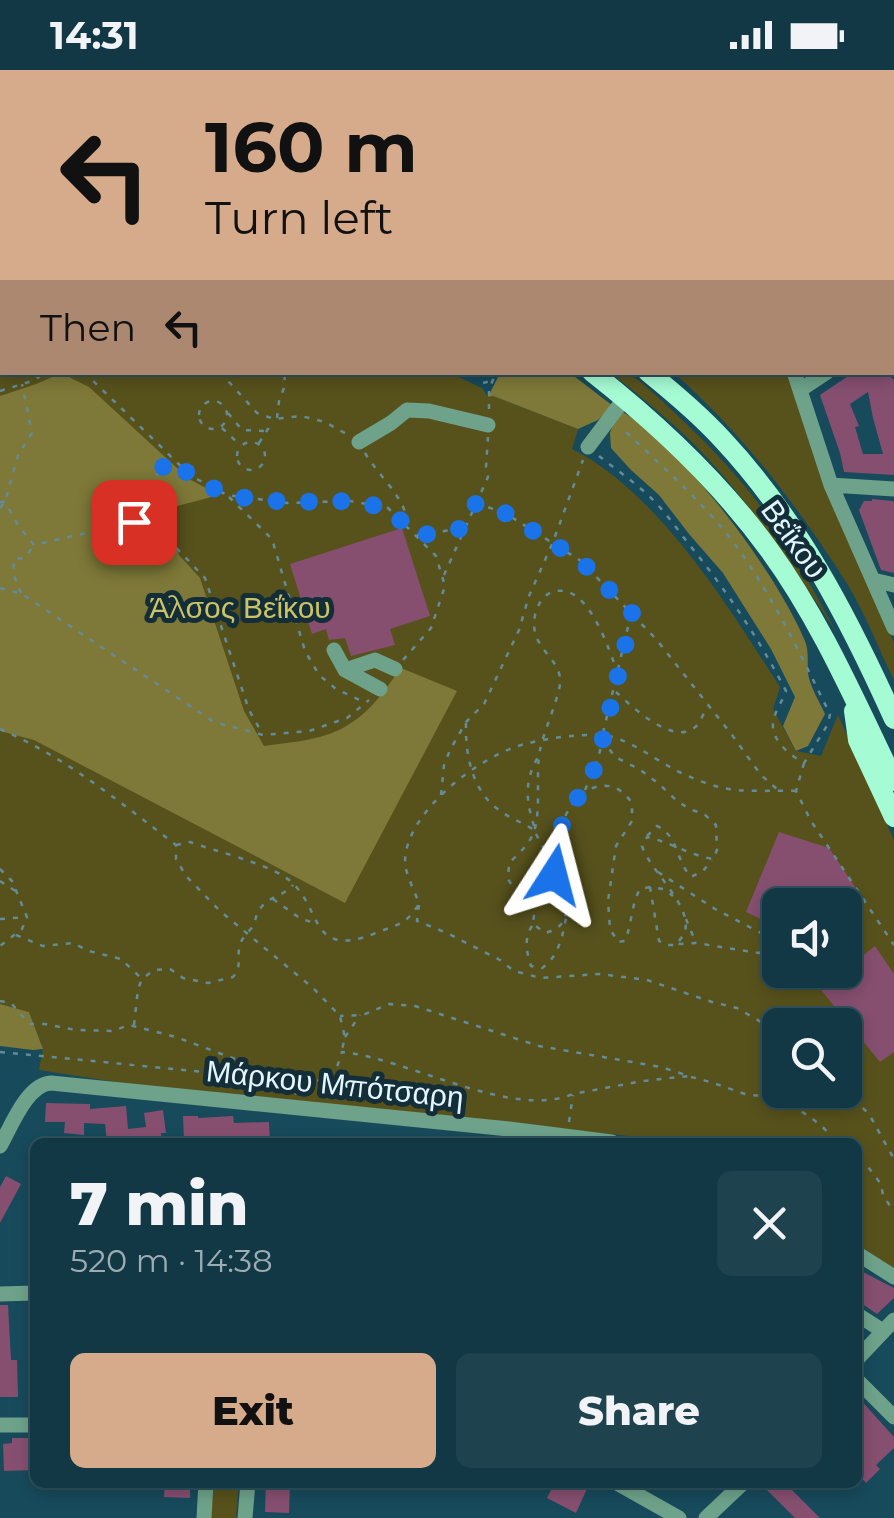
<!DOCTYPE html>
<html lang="en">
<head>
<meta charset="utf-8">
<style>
	:root { --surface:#113844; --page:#1e434f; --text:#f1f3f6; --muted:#9cacb2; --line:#30525d; --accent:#d6ab8b }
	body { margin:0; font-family:Montserrat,sans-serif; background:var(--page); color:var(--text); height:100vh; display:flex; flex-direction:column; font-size:38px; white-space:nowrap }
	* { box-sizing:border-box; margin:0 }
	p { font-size:32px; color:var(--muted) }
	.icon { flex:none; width:55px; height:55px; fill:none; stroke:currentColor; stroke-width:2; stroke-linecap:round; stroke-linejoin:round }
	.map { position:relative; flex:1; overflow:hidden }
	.side { position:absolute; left:30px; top:1068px; width:832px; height:350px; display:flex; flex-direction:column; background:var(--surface); border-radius:15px; box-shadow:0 5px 15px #0003,0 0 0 2px var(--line) }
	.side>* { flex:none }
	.top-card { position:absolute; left:0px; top:0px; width:895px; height:305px; box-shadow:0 5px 15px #0003,0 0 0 2px var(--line); background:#d6ab8b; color:#111; overflow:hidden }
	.controls { position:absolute; left:762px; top:818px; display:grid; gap:20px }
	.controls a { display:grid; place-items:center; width:100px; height:100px; border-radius:15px; background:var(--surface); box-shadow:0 5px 15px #0003,0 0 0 2px var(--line); font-size:50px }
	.pin { position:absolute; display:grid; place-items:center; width:85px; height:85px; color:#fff; margin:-42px; border-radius:20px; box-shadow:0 5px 15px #0006 }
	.me { position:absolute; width:110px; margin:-55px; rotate:9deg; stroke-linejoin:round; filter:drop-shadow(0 0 8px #0008) }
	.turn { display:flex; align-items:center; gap:35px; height:210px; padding:0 40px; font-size:45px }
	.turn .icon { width:130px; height:130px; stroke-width:2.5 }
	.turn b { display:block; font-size:70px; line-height:85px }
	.then { display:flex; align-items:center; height:95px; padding:0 40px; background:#0003; gap:20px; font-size:38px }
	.round { display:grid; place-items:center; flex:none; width:105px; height:105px; border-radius:15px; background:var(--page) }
	.head { display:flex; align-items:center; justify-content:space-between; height:170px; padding:0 40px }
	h1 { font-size:60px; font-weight:800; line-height:75px }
	.primary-button { display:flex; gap:20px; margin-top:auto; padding:20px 40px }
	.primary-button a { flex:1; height:115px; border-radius:15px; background:var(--accent); color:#111; font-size:40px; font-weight:800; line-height:115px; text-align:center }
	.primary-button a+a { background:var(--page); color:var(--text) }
	.status { display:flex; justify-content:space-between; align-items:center; height:70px; padding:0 50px; background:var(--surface); direction:ltr }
	.status svg { height:28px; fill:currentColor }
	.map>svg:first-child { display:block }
</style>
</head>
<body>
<div class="status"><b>14:31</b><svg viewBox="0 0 49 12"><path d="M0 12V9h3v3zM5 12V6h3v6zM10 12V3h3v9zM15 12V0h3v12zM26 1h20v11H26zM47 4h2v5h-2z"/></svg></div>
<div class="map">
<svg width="894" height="1448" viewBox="0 0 894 1448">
	<rect width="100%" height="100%" fill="#174a5b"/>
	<path fill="#57521c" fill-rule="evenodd" d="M 310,0 L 692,0 L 693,2 L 308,2 Z
		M 0,35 L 2,37 L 2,302 L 450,303 L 482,318 L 488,327 L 493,326 L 578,359 L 572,379 C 658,422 728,536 780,617 L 773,639 L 796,681 L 821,686 L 838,645 L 894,770 L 894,1199 L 858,1175 L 858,1072 L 687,1072 L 135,1015 L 39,1000 L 43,979 L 29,942 L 0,934 ZM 780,835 L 845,835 L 845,900 L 780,900 ZM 780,955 L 845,955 L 845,1020 L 780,1020 Z
		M 611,303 L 628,303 L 642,313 C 686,352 730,394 765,442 C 792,480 814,521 836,562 C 793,496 749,430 693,373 C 667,348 639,325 611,303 Z
		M 674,303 L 787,303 L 800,341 L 894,573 L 894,610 C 878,578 865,542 846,512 C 798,436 741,362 674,303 Z
		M 211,1413 L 239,1413 L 236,1448 L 211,1448 Z"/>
	<path fill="#7e7938" d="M 61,303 L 89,317 L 189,409 L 219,425 L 166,439 L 179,485 L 200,508 L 244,641 L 264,676 C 293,672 327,670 351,653 C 372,640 386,618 401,598 L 457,621 L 345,833 L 34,670 L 0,661 L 0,326 L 36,314 Z
		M 500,303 L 570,303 L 613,336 L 598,350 L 578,359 L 493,326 L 488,327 Z
		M 623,342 C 687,382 775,501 805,571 C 810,584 806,596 809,608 C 812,620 820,633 825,644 L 808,676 L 796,681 L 783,656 L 795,627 L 771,579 L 723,503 L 689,464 L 659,425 L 631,400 L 611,378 L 610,363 L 616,346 Z
		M 0,934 L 29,942 L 43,979 L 33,980 L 0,976 Z"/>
	<path fill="#864f70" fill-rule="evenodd" d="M 854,302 L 885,302 L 894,310 L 894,405 L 844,402 L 840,383 L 820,325 ZM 868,322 L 873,348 L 883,384 L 863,384 L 855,357 L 859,356 L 850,334 Z
		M 872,429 L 893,431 L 894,433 L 894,503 L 881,500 L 859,440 L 864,431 L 872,431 Z
		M 402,458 L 430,546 L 390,559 L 395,575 L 351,586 L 345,568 L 329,570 L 326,559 L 312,564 L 290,494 Z
		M 779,762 L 829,778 L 855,817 L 851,835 L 780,835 L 780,858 L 746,842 Z
		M 875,876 L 894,904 L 894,982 L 880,992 L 821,920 Z
		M 46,1033 L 90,1034 L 90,1039 L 126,1036 L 128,1059 L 146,1057 L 144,1043 L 163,1040 L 166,1063 L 161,1063 L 162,1072 L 107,1072 L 105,1054 L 84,1053 L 84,1065 L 64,1063 L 65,1052 L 45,1052 Z
		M 183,1046 L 198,1046 L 198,1048 L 233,1046 L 234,1053 L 269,1052 L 270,1072 L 184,1072 Z
		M 6,1106 L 21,1114 L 0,1153 L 0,1117 Z
		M 861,1201 L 894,1218 L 894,1228 L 877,1244 L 858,1231 L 858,1206 Z
		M 0,1235 L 8,1235 L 11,1290 L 17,1290 L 18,1327 L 0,1327 Z
		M 858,1327 L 894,1367 L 894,1378 L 876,1395 L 880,1399 L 866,1413 L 858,1404 Z
		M 12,1368 L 29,1368 L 29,1373 L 35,1372 L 35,1400 L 4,1401 L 3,1374 L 12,1373 Z
		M 165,1412 L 190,1412 L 190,1428 L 164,1427 Z
		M 266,1412 L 290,1412 L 289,1443 L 265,1442 Z
		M 555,1412 L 590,1412 L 576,1443 L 547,1428 Z
		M 759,1412 L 784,1412 L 820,1448 L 795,1448 Z"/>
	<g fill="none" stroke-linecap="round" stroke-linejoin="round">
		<path stroke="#648b98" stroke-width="2.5" stroke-dasharray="5 8" stroke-linecap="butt" d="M 141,0 L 147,2
			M 130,2 L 132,0
			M 210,2 L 213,0
			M 0,123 L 2,125
			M 0,185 L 2,182
			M 0,261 L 2,260
			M 84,302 L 191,406 L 227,425 L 287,433 L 350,431 L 388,438 L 436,486 L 445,516 L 431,558 L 403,590
			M 220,302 L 257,343 L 274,349 L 301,346 L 325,352 L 350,366
			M 273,302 L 283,311
			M 483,313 L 491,311
			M 0,321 L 35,310 L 45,302
			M199 345a14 14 0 1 1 28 0a14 14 0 1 1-28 0Z
			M 489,339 L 489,320 L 496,302
			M 228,343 L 242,360 L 267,361
			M 277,348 L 279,331 L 284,318 L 285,302
			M 222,358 L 241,376
			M237 386a14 14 0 1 1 28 0a14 14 0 1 1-28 0Z
			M 259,373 L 273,351
			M 365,383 C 380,408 404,425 409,456
			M 599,386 C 615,399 633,411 648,425 C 663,439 675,456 688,473 C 726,520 758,567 786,621 C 783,630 778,636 775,645 C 766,667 788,684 804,693 L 828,654 L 830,644 C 800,584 771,521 730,468 C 698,427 658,393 621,357
			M 229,427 L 272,469 L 305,581 L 319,605 L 336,619 L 364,632
			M 0,432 L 5,432 L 18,455 L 34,475 L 134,452 L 143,443 L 205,508 L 249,640 L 262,663
			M 476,433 L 505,443 L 581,491 L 656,569 L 732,665 L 761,705 L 778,720
			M 0,438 L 5,432 L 18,385 L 32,363 L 22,314
			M 143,441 L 147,418 L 169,388
			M 417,465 L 464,458
			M 444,505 L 488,407 L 486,397 L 488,367
			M 0,518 L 22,524 L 214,652 L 263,665 L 309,661 L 347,648 L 369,630
			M 21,523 L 13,503 L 14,489 L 24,488 L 34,476
			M 618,604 C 609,580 588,510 552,522 C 543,525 537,536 535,545 C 529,577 555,583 560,607 C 563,620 543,662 540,680 C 535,704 542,743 533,764 C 528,776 518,784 509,793 L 508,809 L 511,814 C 523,814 529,819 536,828 L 533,854 L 545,863 C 556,860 564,855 566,843 C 569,831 557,818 555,806 C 549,777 566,721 600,716 C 615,714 624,722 632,733 L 632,751 L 616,776 L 608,831 L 610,859 L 618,872 L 625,871 C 632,854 631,835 640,819 L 650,817
			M 616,622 C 631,636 672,675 694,658 C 700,654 703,644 707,637
			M 466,653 C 465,684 472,721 499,740 C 509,748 522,752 534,760
			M 0,659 C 65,687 120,732 176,775 L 176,789 L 186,806 L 220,841 L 313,918 L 340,946 L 345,968 L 342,979
			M 603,663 L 631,544
			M 602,669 L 615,687 L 639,699 L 659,714 L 675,729 L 689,739 L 704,744 L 716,755 L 717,780 L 713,789 C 689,785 670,772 647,767 L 642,776 C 650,801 692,835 685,861 C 684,865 678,872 676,875 L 667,875 L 659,871 L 650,817 L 663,819 L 673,826
			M 804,693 L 796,721 L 811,751 L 894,875
			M 585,720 L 598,690 L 602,671
			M 441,725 L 444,695 L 450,680 L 466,652 L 484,634 L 519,560 L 529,526 L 553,472 L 583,390
			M 534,756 C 526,731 524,711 538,687
			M 536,764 L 546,783 L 553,791
			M 647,766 L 657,756 C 678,765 676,791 691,807 L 703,801 L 712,790
			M 176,775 L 190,772 C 215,781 264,793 285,807 C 325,834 305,891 376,863 C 398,854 406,855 419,834 C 415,821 405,804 405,791 C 406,741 481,685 525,674 C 548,668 577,664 601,665 C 626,667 648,685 670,697 C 684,705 703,713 719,717 C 741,723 773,720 796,721
			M 0,799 L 12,811 L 27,847 L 22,859 L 0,876
			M 658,802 L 715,839 L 761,863 L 765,869 L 766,878 L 759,883 L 696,873 L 677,874
			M 0,811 L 17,822
			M 273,829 L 301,849 L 315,853
			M 419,835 L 417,851 L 447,863 L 500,890 L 514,901 L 541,908 L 600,904 L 647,910 L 712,932 L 737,938 L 780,963
			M 0,849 L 27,847
			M 686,849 L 696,873
			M 532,856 C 524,868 526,881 531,896 L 542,898 C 558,888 563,865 566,848
			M 16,865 L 43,876 L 73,873 L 89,881 L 121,889 L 140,907
			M 0,931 L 11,933 L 29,954 L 44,954 L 76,960 L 113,961 L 129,955 L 176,967 L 259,998 L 307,1012 L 322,1010 L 336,1000 L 342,982 C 407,988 512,1050 573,1024 L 643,1011 L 689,1006 L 661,997 L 539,976 L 415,936 L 389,934 L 363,945 L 340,946
			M 134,955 L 138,919 L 142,909 L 154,900 L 170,899 L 183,908 L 208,913 L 233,907 C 243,895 236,888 240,875 C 242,866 250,862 254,854 C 256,849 256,843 260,839 C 268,826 283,827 293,815
			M 345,967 L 360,945
			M 0,982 L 215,1003 L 230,1009 L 238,1016
			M 691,1007 C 710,1011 727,1018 745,1024 C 753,1026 761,1025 769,1027 C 792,1033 823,1053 836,1072
			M 232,1010 L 268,1020
			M 844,1020 L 869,1044 L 894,1089
			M 295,1024 L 305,1019 L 306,1013
			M 569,1052 L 573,1025
			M 858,1090 L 868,1097 L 881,1114 L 883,1125 L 894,1142"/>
		<path stroke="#6ea28a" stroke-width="15" d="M 701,0 L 702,2
			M 806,0 L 806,2
			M 296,2 L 298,0
			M 528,2 L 533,0
			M 892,66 L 894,66
			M 0,81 L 2,83
			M 892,260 L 894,259
			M 892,289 L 894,296
			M 794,302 L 831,415 L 894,558
			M 800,320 L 827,302
			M 359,372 L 391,353 L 407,340 L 429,341 L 488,355
			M 588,377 L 624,329
			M 831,415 L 894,419
			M 873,510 L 894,515
			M 334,580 L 345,600 L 375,590 L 395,599
			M 345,600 L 380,619
			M 0,1076 C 11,1057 27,1014 51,1013 L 509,1059 L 612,1072
			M 858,1184 L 894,1207
			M 0,1224 L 35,1223
			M 858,1245 L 883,1261
			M 858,1288 L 894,1250
			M 858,1311 L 894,1347
			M 0,1355 L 35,1355
			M 615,1412 L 679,1448
			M 204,1448 L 206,1412
			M 245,1448 L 248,1412
			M 706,1448 L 744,1412"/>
		<path stroke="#a5fbd4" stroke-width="20" d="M 22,0 L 25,2
			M 0,14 L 2,16
			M 592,302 C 658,354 721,413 770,481 C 821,551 856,633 894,711
			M 648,302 C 674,323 700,345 722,369 C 798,450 849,549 894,649
			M 854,641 L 858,670 L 894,747"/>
	</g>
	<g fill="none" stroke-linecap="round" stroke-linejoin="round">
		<path stroke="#1a73e8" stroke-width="18" stroke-dasharray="0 32.4" d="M 134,452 L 143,443 L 147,418 L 170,388 L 191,406 L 228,426 L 287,432 L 350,431 L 388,438 L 414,464 L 422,465 L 465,458 L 476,433 L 505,443 L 581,491 L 632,543 L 631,551 L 598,690 L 585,721 L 571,734 L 562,755 L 556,778 L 554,805"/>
	</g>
	<g text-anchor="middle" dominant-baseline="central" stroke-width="10" stroke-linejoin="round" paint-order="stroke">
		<g font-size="30" fill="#e3f6fe" stroke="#132e38">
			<text transform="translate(794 469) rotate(54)">Βεΐκου</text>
			<text transform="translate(335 1014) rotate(6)">Μάρκου Μπότσαρη</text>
		</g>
		<g font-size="30" fill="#cbc365" stroke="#132e38">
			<text x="240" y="537">Άλσος Βεΐκου</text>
		</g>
	</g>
</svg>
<div class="controls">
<a><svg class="icon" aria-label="sound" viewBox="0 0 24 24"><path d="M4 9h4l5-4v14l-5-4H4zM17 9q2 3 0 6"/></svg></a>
<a><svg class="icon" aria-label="search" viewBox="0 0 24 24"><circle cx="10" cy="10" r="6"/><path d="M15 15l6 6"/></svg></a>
</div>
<div class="pin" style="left:134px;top:452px;background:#d93025"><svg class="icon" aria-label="arrive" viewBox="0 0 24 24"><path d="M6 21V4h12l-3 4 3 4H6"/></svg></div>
<svg class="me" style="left:554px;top:805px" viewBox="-20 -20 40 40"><path d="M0-17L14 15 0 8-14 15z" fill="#1a73e8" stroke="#fff" stroke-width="4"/></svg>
<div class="top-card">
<div class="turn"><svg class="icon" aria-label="left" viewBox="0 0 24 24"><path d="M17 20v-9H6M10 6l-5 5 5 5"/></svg><div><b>160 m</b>Turn left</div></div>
<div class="then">Then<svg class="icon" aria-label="left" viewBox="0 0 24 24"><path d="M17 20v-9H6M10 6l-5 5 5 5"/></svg></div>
</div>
<section class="side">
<div class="head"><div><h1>7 min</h1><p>520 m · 14:38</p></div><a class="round"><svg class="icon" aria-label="close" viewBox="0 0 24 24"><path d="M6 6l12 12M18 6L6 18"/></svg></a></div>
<div class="primary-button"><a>Exit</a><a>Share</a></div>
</section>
</div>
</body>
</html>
